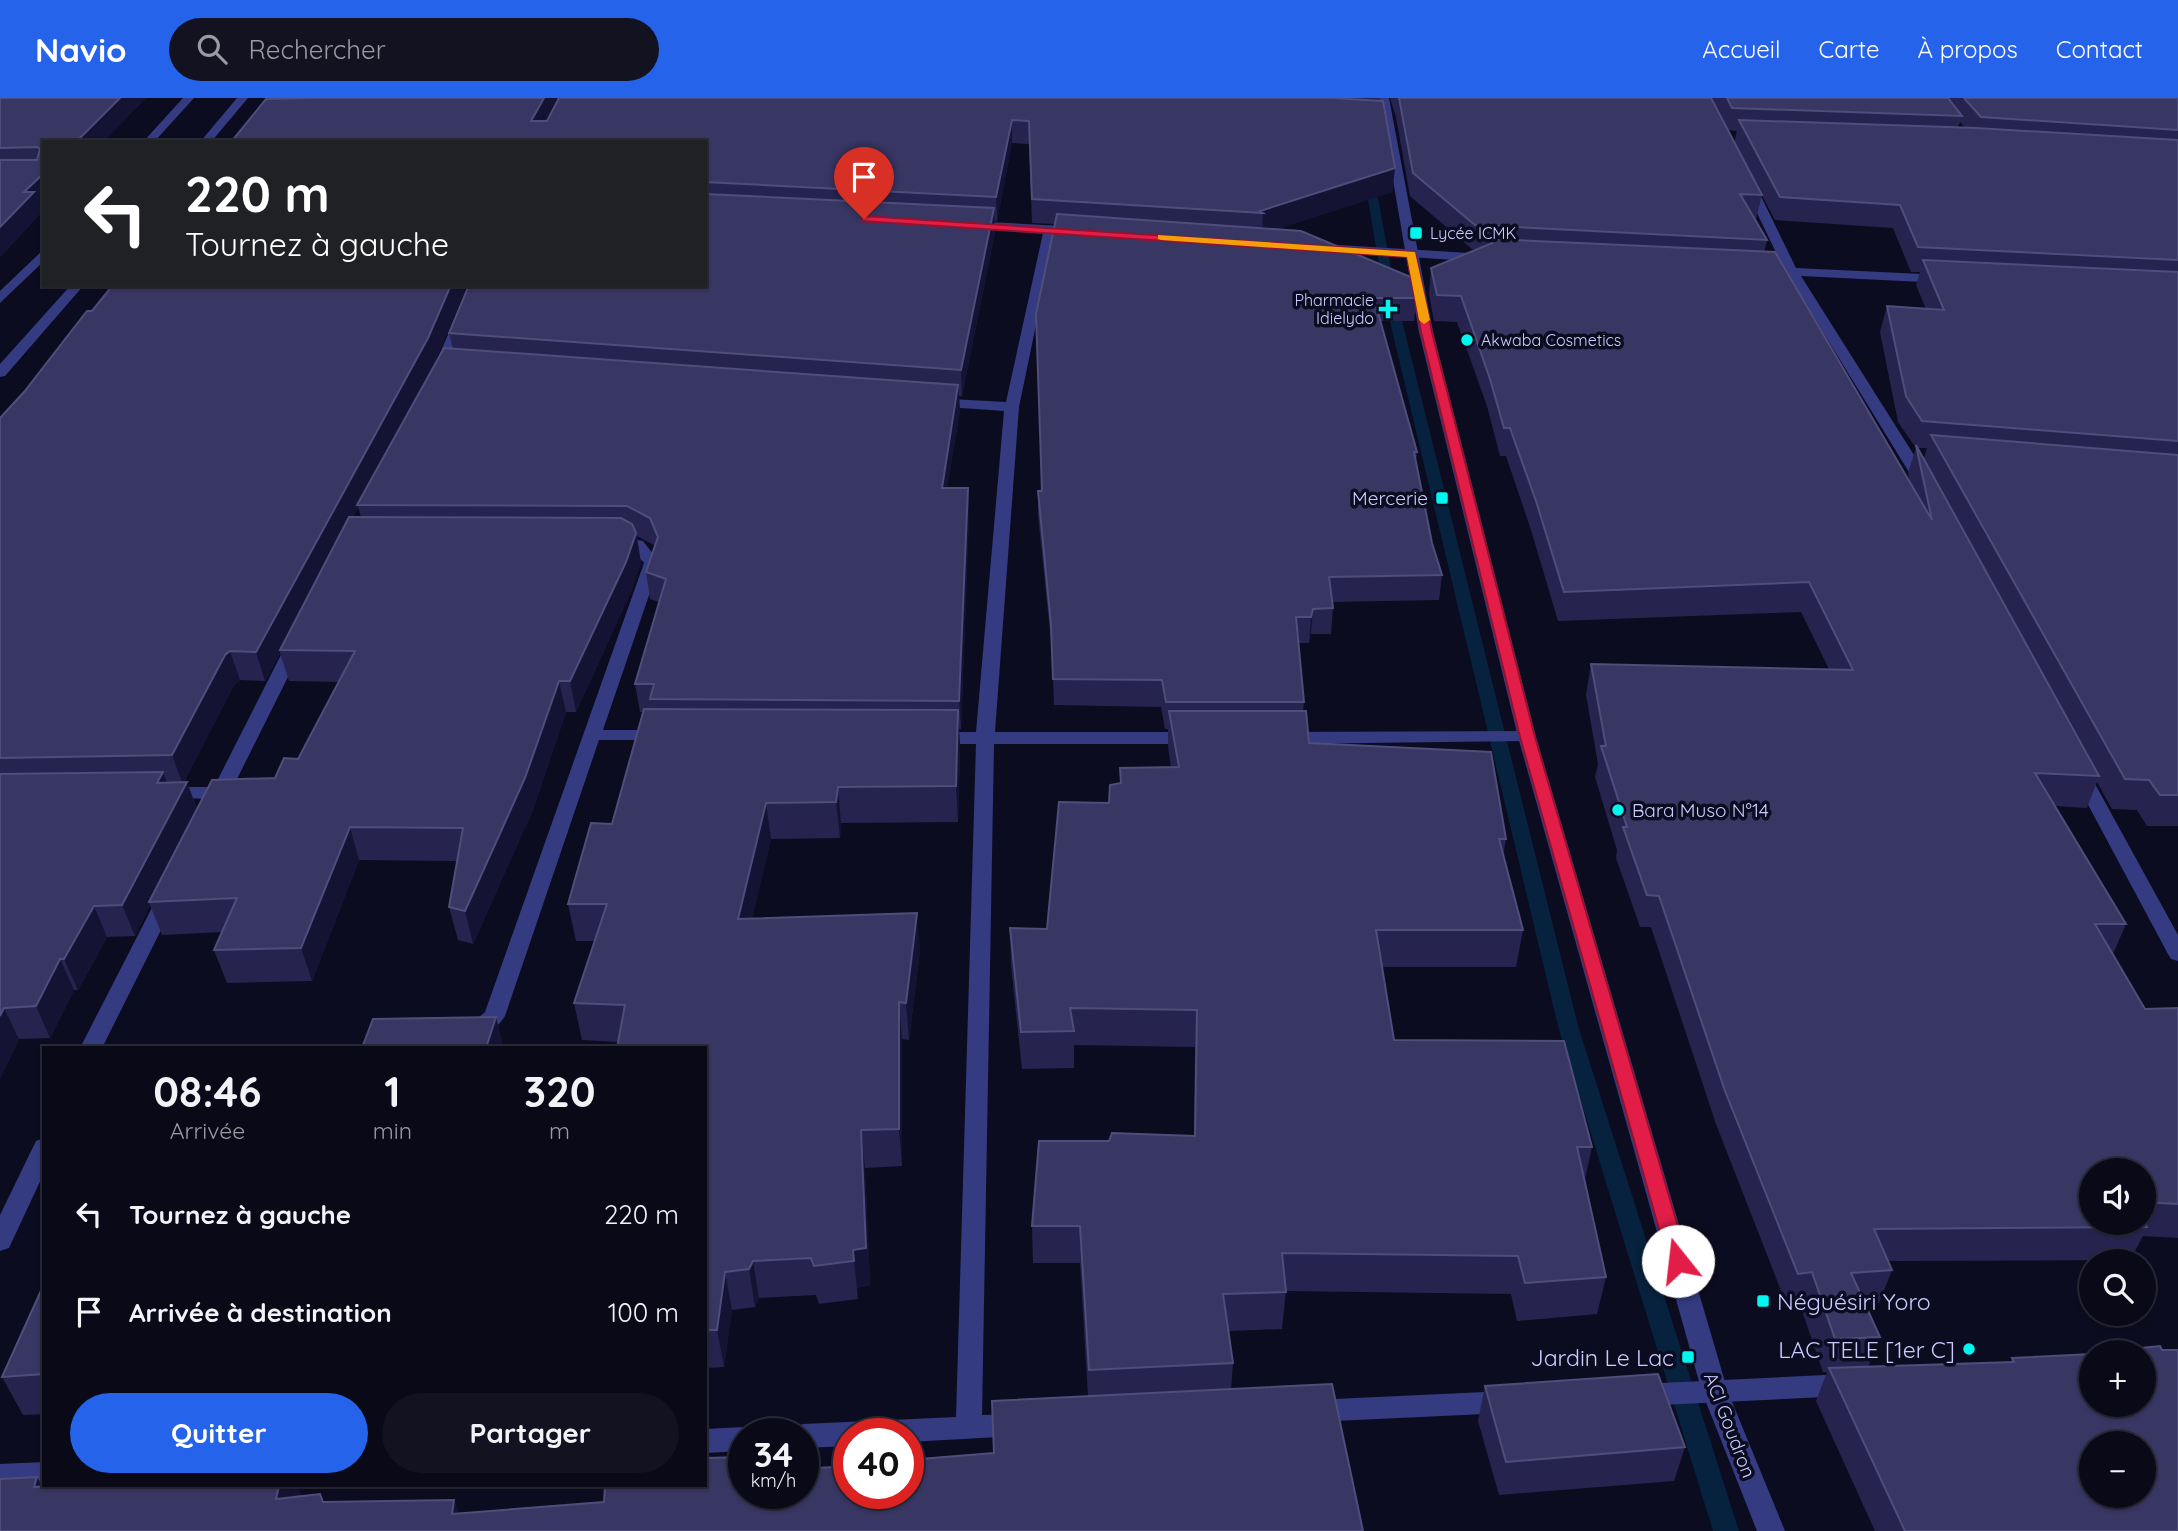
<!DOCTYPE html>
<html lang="fr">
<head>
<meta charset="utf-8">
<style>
	:root { --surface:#090918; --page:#121221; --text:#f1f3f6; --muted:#999aa2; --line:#292a37; --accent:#2563eb }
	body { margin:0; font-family:Quicksand,sans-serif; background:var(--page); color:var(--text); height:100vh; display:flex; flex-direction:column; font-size:26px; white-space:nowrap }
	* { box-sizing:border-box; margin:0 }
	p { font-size:23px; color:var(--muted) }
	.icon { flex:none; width:38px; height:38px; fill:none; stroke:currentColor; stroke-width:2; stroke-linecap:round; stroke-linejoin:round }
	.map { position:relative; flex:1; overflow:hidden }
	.side { position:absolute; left:42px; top:948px; width:665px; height:441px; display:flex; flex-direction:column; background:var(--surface); border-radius:0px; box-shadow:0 2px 5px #0004,0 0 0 2px var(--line) }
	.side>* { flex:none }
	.guide { position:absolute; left:42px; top:42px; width:665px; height:147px; border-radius:0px; box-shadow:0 2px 5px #0004,0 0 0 2px var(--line); background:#202124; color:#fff; overflow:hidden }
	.tools { position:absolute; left:2079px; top:1060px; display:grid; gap:14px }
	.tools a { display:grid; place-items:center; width:77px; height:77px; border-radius:50%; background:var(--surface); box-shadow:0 2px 5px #0004,0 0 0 2px var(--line); font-size:35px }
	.speed { position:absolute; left:728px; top:1320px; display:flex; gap:14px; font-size:35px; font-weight:700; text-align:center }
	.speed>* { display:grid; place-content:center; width:91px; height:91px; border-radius:50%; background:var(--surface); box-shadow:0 2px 5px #0004,0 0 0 2px var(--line); line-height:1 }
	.speed small { font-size:18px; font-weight:400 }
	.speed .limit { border:10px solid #d22; background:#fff; color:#111 }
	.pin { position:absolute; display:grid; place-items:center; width:60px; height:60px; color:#fff; margin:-72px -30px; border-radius:50% 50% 50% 0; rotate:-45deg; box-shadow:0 0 7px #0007 }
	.pin .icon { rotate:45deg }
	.me { position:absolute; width:77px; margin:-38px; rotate:344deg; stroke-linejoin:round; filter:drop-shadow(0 0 5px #0008) }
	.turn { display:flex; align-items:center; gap:24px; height:147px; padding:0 28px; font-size:32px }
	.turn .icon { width:91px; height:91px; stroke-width:2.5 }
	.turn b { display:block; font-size:49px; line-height:60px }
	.eta { display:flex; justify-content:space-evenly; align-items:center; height:119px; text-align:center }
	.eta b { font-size:42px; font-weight:700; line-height:49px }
	.cta { display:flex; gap:14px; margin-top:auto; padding:14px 28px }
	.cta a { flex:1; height:80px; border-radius:42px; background:var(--accent); color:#fff; font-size:28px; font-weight:700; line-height:80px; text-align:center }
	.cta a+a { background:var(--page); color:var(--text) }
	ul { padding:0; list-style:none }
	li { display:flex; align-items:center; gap:21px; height:98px; padding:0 28px }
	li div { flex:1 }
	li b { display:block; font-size:26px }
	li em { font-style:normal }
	header { display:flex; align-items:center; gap:42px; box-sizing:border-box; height:98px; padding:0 35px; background:var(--accent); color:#fff }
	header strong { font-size:33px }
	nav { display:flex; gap:38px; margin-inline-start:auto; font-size:24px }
	.search { width:490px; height:63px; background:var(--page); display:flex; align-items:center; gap:18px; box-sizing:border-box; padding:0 24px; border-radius:38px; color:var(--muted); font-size:26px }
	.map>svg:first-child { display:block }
</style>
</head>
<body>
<header>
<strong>Navio</strong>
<div class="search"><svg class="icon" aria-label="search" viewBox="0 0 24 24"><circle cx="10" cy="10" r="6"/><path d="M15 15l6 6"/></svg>Rechercher</div>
<nav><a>Accueil</a><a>Carte</a><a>À propos</a><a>Contact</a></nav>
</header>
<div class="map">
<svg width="2178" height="1433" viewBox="0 0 2178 1433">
	<rect width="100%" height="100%" fill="#0c0c20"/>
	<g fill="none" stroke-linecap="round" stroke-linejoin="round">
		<path fill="#07223e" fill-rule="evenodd" d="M 1369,76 L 1374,79 L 1398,207 L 1578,928 L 1739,1433 L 1713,1433 L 1558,928 L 1386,207 L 1364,79 Z"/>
		<path fill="#343b81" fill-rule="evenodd" d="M 183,0 L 194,0 L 154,44 L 143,44 Z
			M 237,0 L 248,0 L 211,44 L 200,44 Z
			M 1744,81 L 1754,84 L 1796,170 L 1943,177 L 1949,181 L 1943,185 L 1801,178 L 1931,384 L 1928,387 L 1923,389 L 1915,384 L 1788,177 L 1760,176 L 1754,172 L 1760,168 L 1783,169 L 1742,84 Z
			M 970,123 L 1080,129 L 1086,133 L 1080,137 L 1055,135 L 1019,309 L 995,634 L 1194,634 L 1203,640 L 1194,646 L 994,646 L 982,1317 L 1017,1316 L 1026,1319 L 1030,1327 L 1026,1335 L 1017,1338 L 908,1344 L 908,1335 L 849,1335 L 849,1348 L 803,1350 L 803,1335 L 791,1335 L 794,1330 L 803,1326 L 956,1319 L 976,646 L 934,646 L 925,640 L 934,634 L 976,634 L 1004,313 L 933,308 L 926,304 L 933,300 L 1006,304 L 1043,135 L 966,130 L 964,127 Z
			M 1323,146 L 1485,156 L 1491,160 L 1485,164 L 1319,153 L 1319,147 Z
			M 44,151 L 44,163 L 0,205 L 0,193 Z
			M 71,187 L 84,187 L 5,278 L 0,279 L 0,266 Z
			M 469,187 L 482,187 L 446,274 L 434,277 L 432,274 Z
			M 613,437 L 643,443 L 660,465 L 603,632 L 662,632 L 671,637 L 662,642 L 599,642 L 505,918 C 497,931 479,945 464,941 L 461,935 L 485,914 L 644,465 L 631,450 L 607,445 L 605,442 Z
			M 296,540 L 305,545 L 224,707 L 210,707 L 209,701 L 159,699 L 157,695 L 159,691 L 166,689 L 214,689 L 287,545 Z
			M 1527,633 L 1533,635 L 1536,639 L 1533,643 L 1284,646 L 1275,640 L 1284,634 Z
			M 2080,669 L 2089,675 L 2178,837 L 2178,863 L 2171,861 L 2168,856 L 2071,675 Z
			M 168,791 L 178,798 L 102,950 L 80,950 L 158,798 Z
			M 44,1040 L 44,1075 L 9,1150 L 0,1153 L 0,1117 L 36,1043 Z
			M 1845,1276 L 1854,1279 L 1858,1287 L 1854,1295 L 1845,1298 L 1641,1308 L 1632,1305 L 1628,1297 L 1632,1289 L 1641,1286 Z
			M 1506,1293 L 1515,1296 L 1519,1304 L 1515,1312 L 1506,1315 L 1313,1324 L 1304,1321 L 1300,1313 L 1304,1305 L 1313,1302 Z
			M 744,1329 L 755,1335 L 744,1335 L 744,1353 L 705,1355 L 705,1331 Z
			M 44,1364 L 45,1388 L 0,1390 L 0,1366 Z"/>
		<path fill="#343b81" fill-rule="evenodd" d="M 1379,0 L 1389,0 L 1433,234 L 1536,639 L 1728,1294 L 1785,1433 L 1757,1433 L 1702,1294 L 1518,639 L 1419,234 Z"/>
	</g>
	<path fill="#26244f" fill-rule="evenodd" d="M 0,0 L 146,0 L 103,44 L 44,44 L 44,103 L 39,108 L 41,115 L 0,159 Z
		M 314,0 L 1380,0 L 1395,70 L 1392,94 L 1277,131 L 1417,200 L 1414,223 L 1380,223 L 1417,354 L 1416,362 L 1432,445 L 1442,477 L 1439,502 L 1332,504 L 1333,510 L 1331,536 L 1311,536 L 1309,545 L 1298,545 L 1304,604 L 1303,613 L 1309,645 L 1506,741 L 1503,758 L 1523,832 L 1516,869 L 1382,869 L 1394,942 L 1592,1049 L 1585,1081 L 1606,1179 L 1597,1216 L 1517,1223 L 1511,1196 L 1286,1193 L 1282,1231 L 1228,1233 L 1233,1265 L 1231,1291 L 1363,1433 L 0,1433 L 37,1379 L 42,1389 L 302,1398 L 323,1404 L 454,1402 L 458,1415 L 744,1395 L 994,1355 L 1088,1298 L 1080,1165 L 1033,1165 L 1032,1128 L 1109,1043 L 1194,1038 L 1195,949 L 1074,947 L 1074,970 L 1022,971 L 1011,867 L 1010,830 L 1047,831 L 1120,686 L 1120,670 L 1171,669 L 1168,648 L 1168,631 L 1165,631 L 1161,609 L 1054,607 L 1052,553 L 1038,417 L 1038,393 L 1041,393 L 1055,126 L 1032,125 L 1029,46 L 1012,45 L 997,123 L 994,123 L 995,134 L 962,298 L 959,298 L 960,312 L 947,390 L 968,390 L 969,417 L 961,631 L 959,631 L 960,648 L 958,724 L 841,725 L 840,740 L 771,741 L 752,820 L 920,852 L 909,942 L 902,941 L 902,1068 L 865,1070 L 870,1187 L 857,1190 L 858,1201 L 819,1206 L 816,1197 L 759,1200 L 755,1209 L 732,1212 L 724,1269 L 705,1270 L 705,950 L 619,944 L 582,942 L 574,905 L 595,843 L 576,843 L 568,806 L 612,726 L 643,614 L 640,614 L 635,586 L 659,504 L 650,501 L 646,474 L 655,448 L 654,447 L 637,438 L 641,465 L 631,494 L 576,614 L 566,614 L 533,712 L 473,846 L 458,842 L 449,809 L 457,763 L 359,762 L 312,883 L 227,885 L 214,852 L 222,834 L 162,837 L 150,807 L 135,838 L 107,839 L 78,892 L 74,892 L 50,940 L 19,941 L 0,981 L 0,320 L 24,294 L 113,187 L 467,187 L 434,266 L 394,341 L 453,251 L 449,235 L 705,187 L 705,44 ZM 358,409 L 361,419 L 353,419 ZM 280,555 L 289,583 L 339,584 L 298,661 L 275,680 L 197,711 L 187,684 L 184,684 L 234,587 L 240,582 L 265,583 Z
		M 1390,0 L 1711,0 L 1762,97 L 1756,121 L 1755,121 L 1767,142 L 1764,154 L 1910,385 L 1908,375 L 1916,350 L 1898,324 L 1880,234 L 1887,208 L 1926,211 L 1916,187 L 1920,174 L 1911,174 L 1893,130 L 1775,122 L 1734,45 L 1737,33 L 1728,32 L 1711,0 L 2178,0 L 2178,728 L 2147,728 L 2137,712 L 2112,711 L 2097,684 L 2087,710 L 2055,708 L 2126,826 L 2113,856 L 2145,911 L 2178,910 L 2178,1140 L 2143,1138 L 2130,1162 L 1888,1163 L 1892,1172 L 1879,1205 L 1865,1206 L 1880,1239 L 1868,1269 L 2010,1265 L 2012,1260 L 2178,1433 L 1875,1433 L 1816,1303 L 1827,1274 L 1823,1274 L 1800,1207 L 1787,1208 L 1716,1026 L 1651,829 L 1640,829 L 1616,760 L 1617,752 L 1595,679 L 1598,666 L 1586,597 L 1591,566 L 1829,571 L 1801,514 L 1558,523 L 1531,432 L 1506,358 L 1500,358 L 1487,308 L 1457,224 L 1434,223 L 1429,196 L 1431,170 L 1477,151 L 1472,151 L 1410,98 L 1396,19 ZM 1960,24 L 1965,30 L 1958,29 ZM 1918,350 L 1927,350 L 1924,360 ZM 2144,1073 L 2144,1125 L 2091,1125 Z
		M 44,1186 L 44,1316 L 23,1317 L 2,1279 Z
		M 1485,1288 L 1685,1349 L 1674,1383 L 1499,1397 L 1478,1323 Z"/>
	<path fill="#141334" d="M 120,0 L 146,0 L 103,44 L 76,44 Z
		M 544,0 L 560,0 L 537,44 L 531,23 Z
		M 1012,22 L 1012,45 L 997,123 L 996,99 Z
		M 1395,70 L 1392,94 L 1262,136 L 1263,115 L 1260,113 Z
		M 44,75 L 44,103 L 39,108 L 41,115 L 0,159 L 0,129 L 24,94 Z
		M 994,110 L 995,134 L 962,298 L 961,272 Z
		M 451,187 L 467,187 L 434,266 L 359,407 L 357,407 L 358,409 L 282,552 L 280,552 L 280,555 L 265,583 L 256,554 Z
		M 958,287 L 960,312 L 943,416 L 942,390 Z
		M 968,390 L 969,417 L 961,631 L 959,603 Z
		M 636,435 L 641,465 L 631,494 L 576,614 L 570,583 Z
		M 1313,511 L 1311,536 L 1309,545 L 1311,519 Z
		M 230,553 L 240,582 L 234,587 L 183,687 L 172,657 L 225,557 Z
		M 559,583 L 566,614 L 533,712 L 473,846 L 465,813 Z
		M 958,612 L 960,648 L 958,724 L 956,688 Z
		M 163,674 L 174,704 L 157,685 Z
		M 187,684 L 198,715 L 149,804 L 150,807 L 135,838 L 122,807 Z
		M 838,689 L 841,725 L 840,740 L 836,704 Z
		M 766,705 L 771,741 L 744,857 L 738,821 Z
		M 350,729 L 359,762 L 312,883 L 301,850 Z
		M 94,808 L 107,839 L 78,892 L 64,861 Z
		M 917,815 L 920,852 L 909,942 L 906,905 Z
		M 60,861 L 74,892 L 50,940 L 36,908 Z
		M 899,904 L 902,941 L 902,1068 L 899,1031 Z
		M 4,910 L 19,941 L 0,981 L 0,918 Z
		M 496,919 L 504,950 L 486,950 Z
		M 861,1032 L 865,1070 L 870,1187 L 857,1190 L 858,1201 L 853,1152 Z
		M 753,1163 L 759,1200 L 755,1209 L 749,1171 Z
		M 725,1174 L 732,1212 L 724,1269 L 717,1232 Z
		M 37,1379 L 60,1418 L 34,1389 Z
		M 279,1388 L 297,1388 L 303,1400 L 276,1401 Z
		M 454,1402 L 464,1433 L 452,1416 Z"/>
	<path fill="#383662" stroke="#4f4d7b" stroke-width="2" fill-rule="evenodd" d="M 0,0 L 120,0 L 76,44 L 44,44 L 44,75 L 24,94 L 34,94 L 0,129 L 0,62 L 37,62 L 40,51 L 37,49 L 0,50 Z
		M 314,0 L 544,0 L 531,23 L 547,23 L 559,0 L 1331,0 L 1383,3 L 1395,70 L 1260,113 L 1263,115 L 1032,101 L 1029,23 L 1012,22 L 996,99 L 705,84 L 705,44 L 231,44 L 266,1 Z
		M 1399,0 L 1711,0 L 1762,97 L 1740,96 L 1767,142 L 1475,127 L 1413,75 Z
		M 1727,0 L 1948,0 L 1962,18 L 1732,10 Z
		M 1964,0 L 2178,0 L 2178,32 L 1981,19 Z
		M 1739,22 L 1976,30 L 2178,42 L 2178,162 L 1918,149 L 1900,107 L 1780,99 Z
		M 705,96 L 994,110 L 961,272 L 449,235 L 469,187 L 705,187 Z
		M 1057,116 L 1301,133 L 1413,180 L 1417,200 L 1374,200 L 1417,354 L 1414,354 L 1432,445 L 1442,477 L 1329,479 L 1333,510 L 1313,511 L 1311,519 L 1296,519 L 1304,604 L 1166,604 L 1162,582 L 1053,581 L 1051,527 L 1038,393 L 1042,393 L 1036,216 Z
		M 1492,141 L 1775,154 L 1932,422 L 1916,347 L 2099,678 L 2035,675 L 2126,826 L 2095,826 L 2145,911 L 2178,910 L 2178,1106 L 2144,1104 L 2144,1073 L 2091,1073 L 2091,1125 L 2144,1125 L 2144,1122 L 2147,1129 L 1874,1131 L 1892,1172 L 1851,1175 L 1880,1239 L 1835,1241 L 1812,1174 L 1798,1176 L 1725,993 L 1659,798 L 1647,797 L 1623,729 L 1627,729 L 1601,648 L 1606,648 L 1591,566 L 1853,572 L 1809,484 L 1564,494 L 1536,403 L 1510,330 L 1504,330 L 1490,281 L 1461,198 L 1437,197 L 1431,170 L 1495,144 Z
		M 1923,162 L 2178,174 L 2178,343 L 1922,323 L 1906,298 L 1887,208 L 1944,212 Z
		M 113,187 L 451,187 L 428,240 L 256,554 L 230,553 L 225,557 L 172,657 L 0,660 L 0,320 L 24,294 L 87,213 L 92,213 Z
		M 444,250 L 958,287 L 942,390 L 968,390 L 959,603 L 650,601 L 654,586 L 635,586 L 666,481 L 646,474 L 658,439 L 650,420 L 627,408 L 357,407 Z
		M 1931,337 L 2178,357 L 2178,697 L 2160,697 L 2149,682 L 2125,681 Z
		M 349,419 L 621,420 L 632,426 L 636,435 L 626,464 L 570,583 L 559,583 L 525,680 L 465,813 L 449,809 L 463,730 L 350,729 L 301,850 L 214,852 L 237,800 L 149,804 L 212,682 L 275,680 L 284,660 L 298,661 L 355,553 L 280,552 Z
		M 644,611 L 958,612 L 956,688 L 838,689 L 836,704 L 766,705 L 738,821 L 917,815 L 906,905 L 899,904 L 899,1031 L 861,1032 L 866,1150 L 853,1152 L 854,1163 L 814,1168 L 811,1160 L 753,1163 L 749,1171 L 725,1174 L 717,1232 L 705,1232 L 705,950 L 617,950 L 625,907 L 574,905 L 607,806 L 568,806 L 591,725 L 612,726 Z
		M 1169,613 L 1306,613 L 1309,645 L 1491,654 L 1506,741 L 1499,741 L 1523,832 L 1376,832 L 1394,942 L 1564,943 L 1592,1049 L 1577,1049 L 1606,1179 L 1525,1185 L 1518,1158 L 1282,1155 L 1286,1194 L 1223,1196 L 1233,1265 L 1089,1272 L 1080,1128 L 1032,1128 L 1039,1043 L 1109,1043 L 1112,1035 L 1195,1038 L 1197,912 L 1070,910 L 1074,933 L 1021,934 L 1010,830 L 1047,831 L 1059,704 L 1109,705 L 1110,687 L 1121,685 L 1120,670 L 1179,669 Z
		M 163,674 L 157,685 L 187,684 L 122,807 L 94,808 L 64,861 L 60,861 L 36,908 L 4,910 L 0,918 L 0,676 Z
		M 496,919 L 486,950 L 362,950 L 373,921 Z
		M 44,1186 L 44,1276 L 2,1279 Z
		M 2160,1248 L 2162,1252 L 2178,1252 L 2178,1433 L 1905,1433 L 1829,1270 L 2014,1264 L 2012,1260 L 2091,1256 L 2091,1307 L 2144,1307 L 2144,1255 L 2109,1255 L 2111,1253 ZM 2091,1346 L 2144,1346 L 2144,1398 L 2091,1398 Z
		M 1658,1276 L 1685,1349 L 1506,1364 L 1485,1288 Z
		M 1332,1286 L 1363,1433 L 0,1433 L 0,1381 L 37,1379 L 34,1389 L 53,1388 L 279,1388 L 276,1401 L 320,1396 L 323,1404 L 454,1402 L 452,1416 L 604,1404 L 605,1388 L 705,1388 L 705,1360 L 744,1359 L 744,1395 L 803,1395 L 803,1371 L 849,1368 L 849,1395 L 908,1395 L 908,1362 L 994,1355 L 992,1303 Z"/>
	<path fill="#e11d48" stroke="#92132f" stroke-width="2" d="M 864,118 L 1415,154 L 1432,234 L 1535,639 L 1688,1163 L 1685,1168 L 1671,1168 L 1668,1163 L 1520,639 L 1421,234 L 1407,159 L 861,123 Z"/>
	<path fill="#f59e0b" d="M 1158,137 L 1415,154 L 1430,222 L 1424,226 L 1419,222 L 1407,159 L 1161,142 L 1158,141 Z"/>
	<g fill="#00f6ee" stroke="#0c0c20" stroke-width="2.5">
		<rect x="1409" y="128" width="14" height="14" rx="3.5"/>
		<path d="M1384.5 200.5h7v7h7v7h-7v7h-7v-7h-7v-7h7z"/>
		<circle cx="1467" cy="242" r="7"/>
		<rect x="1435" y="393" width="14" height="14" rx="3.5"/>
		<circle cx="1618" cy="712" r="7"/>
		<rect x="1756" y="1196" width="14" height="14" rx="3.5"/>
		<circle cx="1969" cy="1251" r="7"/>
		<rect x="1681" y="1252" width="14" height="14" rx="3.5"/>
	</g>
	<g text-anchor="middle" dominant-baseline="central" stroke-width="7" stroke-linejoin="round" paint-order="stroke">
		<g font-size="16" fill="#cbcbff" stroke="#0c0c20" text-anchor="start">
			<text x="1430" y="135">Lycée ICMK</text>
			<text x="1374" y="202" text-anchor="end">Pharmacie<tspan x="1374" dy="18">Idielydo</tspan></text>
			<text x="1481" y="242">Akwaba Cosmetics</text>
		</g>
		<g font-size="19" fill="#cbcbff" stroke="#0c0c20" text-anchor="end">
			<text x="1428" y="400">Mercerie</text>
			<text x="1632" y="712" text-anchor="start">Bara Muso N°14</text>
		</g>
		<g font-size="19" fill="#cbcbff" stroke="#0c0c20">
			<text transform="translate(1730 1327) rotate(69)">ACI Goudron</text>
		</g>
		<g font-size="23" fill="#cbcbff" stroke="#0c0c20" text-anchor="end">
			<text x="1777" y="1203" text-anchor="start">Néguésiri Yoro</text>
			<text x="1955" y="1251">LAC TELE [1er C]</text>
			<text x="1674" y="1259">Jardin Le Lac</text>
		</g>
	</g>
</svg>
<div class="tools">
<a><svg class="icon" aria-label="sound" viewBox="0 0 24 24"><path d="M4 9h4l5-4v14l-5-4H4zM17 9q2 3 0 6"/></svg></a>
<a><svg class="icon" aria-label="search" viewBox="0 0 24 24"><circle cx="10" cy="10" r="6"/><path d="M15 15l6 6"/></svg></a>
<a>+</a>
<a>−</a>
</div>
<div class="speed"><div>34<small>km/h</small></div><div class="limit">40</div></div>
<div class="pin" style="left:864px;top:121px;background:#d93025"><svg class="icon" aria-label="arrive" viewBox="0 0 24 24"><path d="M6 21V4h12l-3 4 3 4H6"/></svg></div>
<svg class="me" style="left:1678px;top:1163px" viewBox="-20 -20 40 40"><circle r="19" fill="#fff"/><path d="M0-13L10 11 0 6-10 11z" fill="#e11d48"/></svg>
<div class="guide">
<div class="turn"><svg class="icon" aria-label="left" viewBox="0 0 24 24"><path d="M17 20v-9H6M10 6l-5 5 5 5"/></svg><div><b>220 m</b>Tournez à gauche</div></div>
</div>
<section class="side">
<div class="eta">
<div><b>08:46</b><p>Arrivée</p></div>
<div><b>1</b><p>min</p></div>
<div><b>320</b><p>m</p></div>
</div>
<ul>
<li><svg class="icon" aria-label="left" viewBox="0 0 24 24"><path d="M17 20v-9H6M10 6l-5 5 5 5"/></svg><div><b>Tournez à gauche</b></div><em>220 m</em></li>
<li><svg class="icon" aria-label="arrive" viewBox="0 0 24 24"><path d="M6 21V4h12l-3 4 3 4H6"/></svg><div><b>Arrivée à destination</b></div><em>100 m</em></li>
</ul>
<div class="cta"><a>Quitter</a><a>Partager</a></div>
</section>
</div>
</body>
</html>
